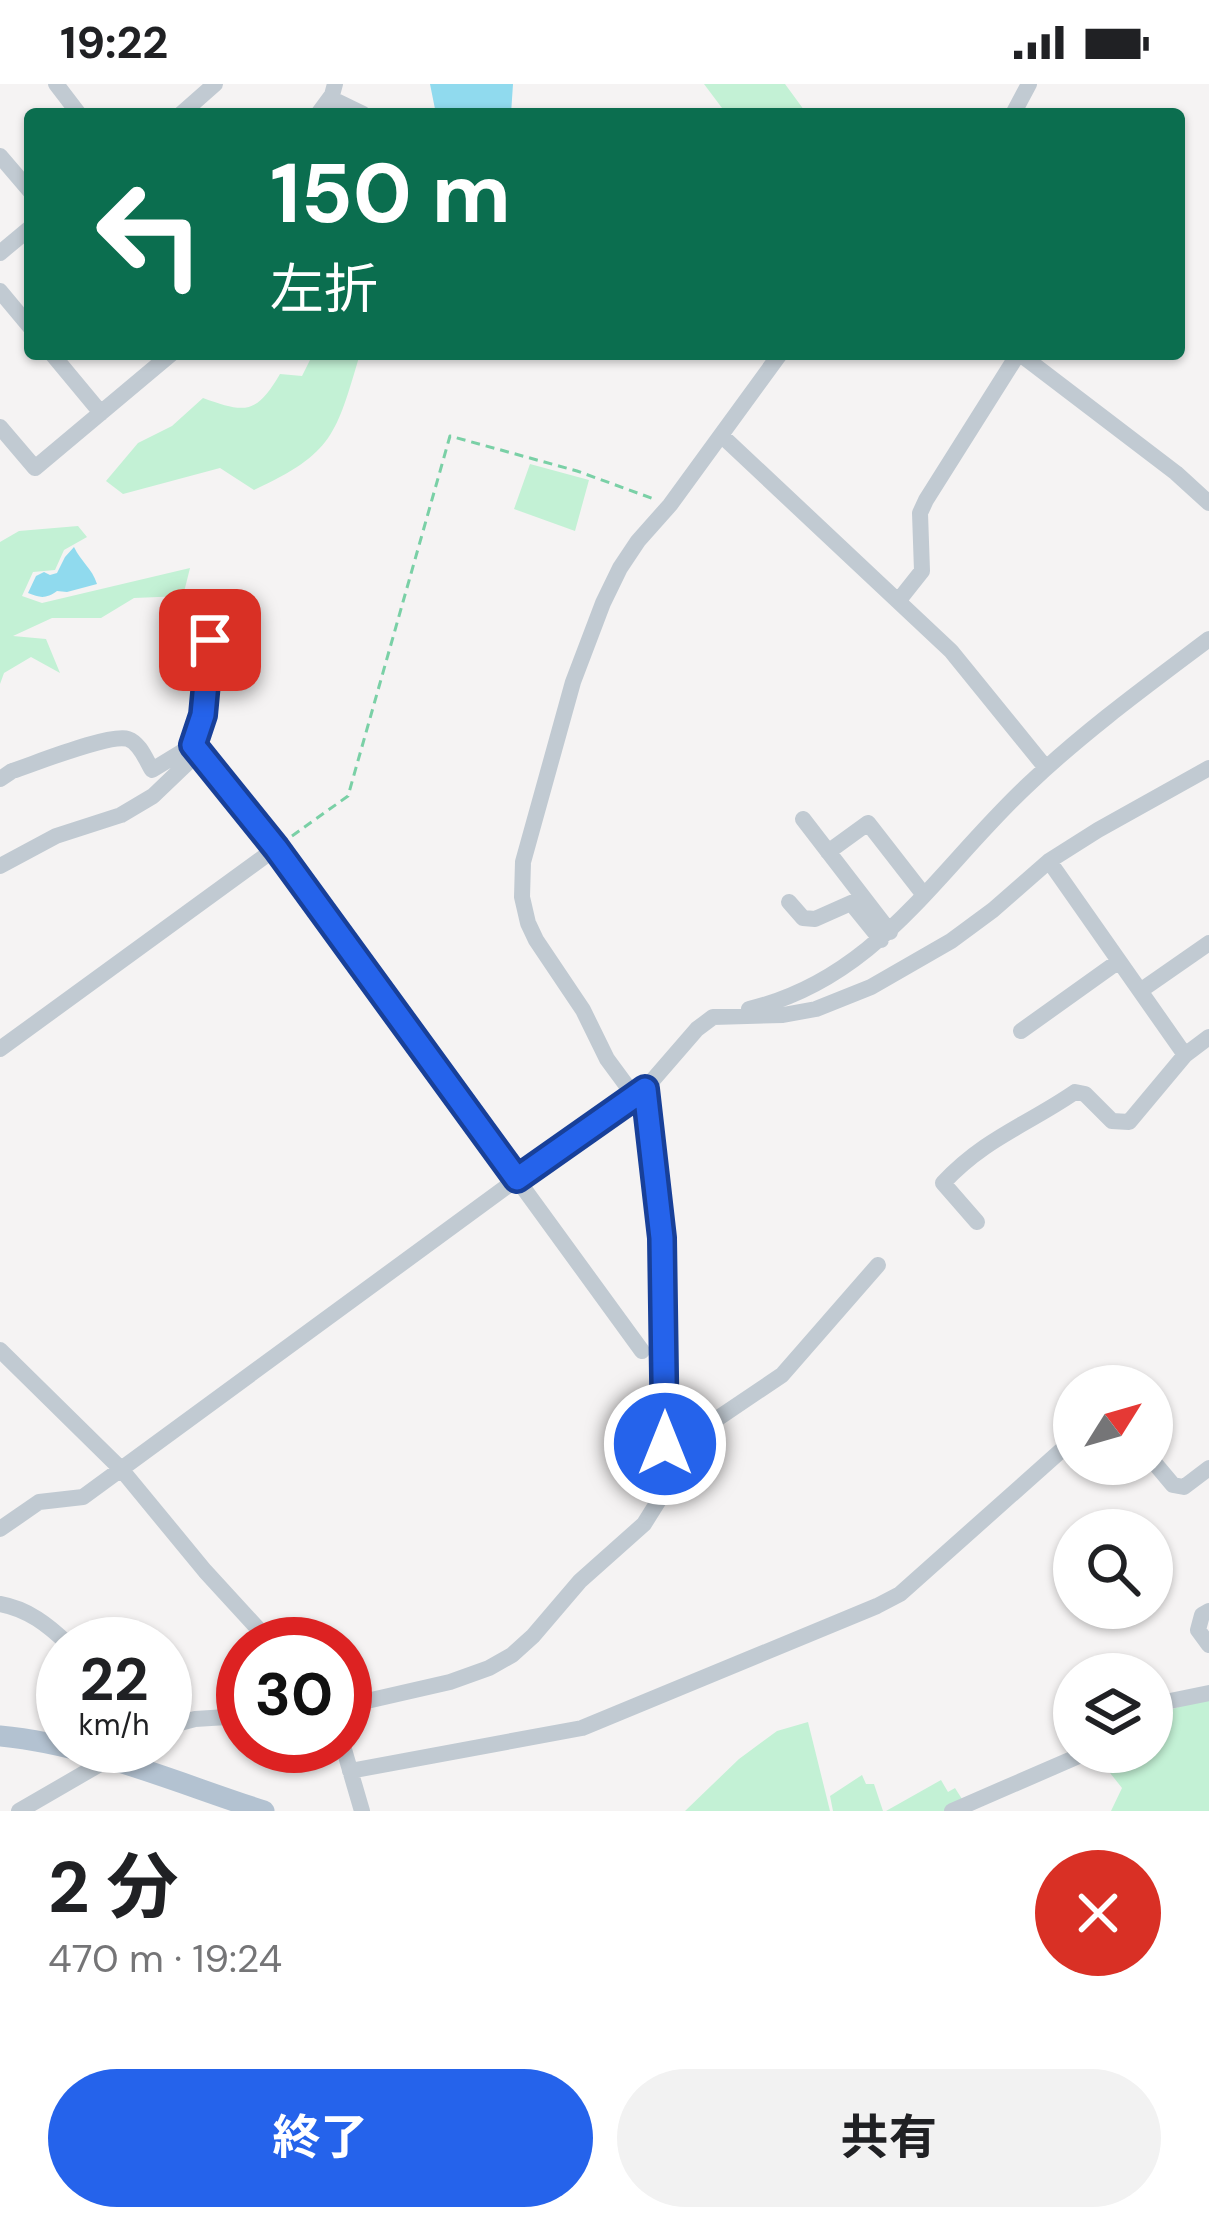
<!DOCTYPE html>
<html lang="ja">
<head>
<meta charset="utf-8">
<style>
	:root { --surface:#fff; --page:#f2f2f2; --text:#202124; --muted:#757577; --accent:#2563eb }
	body { margin:0; font-family:"DM Sans","Noto Sans JP",sans-serif; background:var(--page); color:var(--text); height:100vh; display:flex; flex-direction:column; font-size:45px; white-space:nowrap }
	* { box-sizing:border-box; margin:0 }
	p { font-size:39px; color:var(--muted) }
	.icon { flex:none; width:66px; height:66px; fill:none; stroke:currentColor; stroke-width:2; stroke-linecap:round; stroke-linejoin:round }
	.map { position:relative; height:1727px; overflow:hidden }
	.panel { display:flex; flex-direction:column; background:var(--surface); flex:1 }
	.panel>* { flex:none }
	.top-card { position:absolute; left:24px; top:24px; width:1161px; height:252px; border-radius:12px; box-shadow:0 3px 9px #0004; background:#0b6e4f; color:#fff; overflow:hidden }
	.needle { width:78px; rotate:53deg }
	.tools { position:absolute; left:1053px; top:1281px; display:grid; gap:24px }
	.tools a { display:grid; place-items:center; width:120px; height:120px; border-radius:50%; background:var(--surface); box-shadow:0 3px 9px #0004; font-size:60px }
	.speed { position:absolute; left:36px; top:1533px; display:flex; gap:24px; font-size:60px; font-weight:700; text-align:center }
	.speed>* { display:grid; place-content:center; width:156px; height:156px; border-radius:50%; background:var(--surface); box-shadow:0 3px 9px #0004; line-height:1 }
	.speed small { font-size:30px; font-weight:400 }
	.speed .limit { border:18px solid #d22; background:#fff; color:#111 }
	.pin { position:absolute; display:grid; place-items:center; width:102px; height:102px; color:#fff; margin:-51px; border-radius:24px; box-shadow:0 6px 18px #0006 }
	.me { position:absolute; width:132px; margin:-66px; rotate:0deg; stroke-linejoin:round; filter:drop-shadow(0 0 9px #0008) }
	.turn { display:flex; align-items:center; gap:42px; height:252px; padding:0 48px; font-size:54px }
	.turn .icon { width:156px; height:156px; stroke-width:2.5 }
	.turn b { display:block; font-size:84px; line-height:102px }
	.round { display:grid; place-items:center; flex:none; width:126px; height:126px; border-radius:63px; background:var(--page) }
	.head { display:flex; align-items:center; justify-content:space-between; height:204px; padding:0 48px }
	h1 { font-size:72px; font-weight:700; line-height:90px }
	.button { display:flex; gap:24px; margin-top:auto; padding:24px 48px }
	.button a { flex:1; height:138px; border-radius:72px; background:var(--accent); color:#fff; font-size:48px; font-weight:700; line-height:138px; text-align:center }
	.button a+a { background:var(--page); color:var(--text) }
	.status { display:flex; justify-content:space-between; align-items:center; height:84px; padding:0 60px; background:var(--surface); direction:ltr }
	.status svg { height:33px; fill:currentColor }
	.map>svg:first-child { display:block }
</style>
</head>
<body>
<div class="status"><b>19:22</b><svg viewBox="0 0 49 12"><path d="M0 12V9h3v3zM5 12V6h3v6zM10 12V3h3v9zM15 12V0h3v12zM26 1h20v11H26zM47 4h2v5h-2z"/></svg></div>
<div class="map">
<svg width="1209" height="1727" viewBox="0 0 1209 1727">
	<rect width="100%" height="100%" fill="#f5f3f3"/>
	<path fill="#c3f1d5" d="M 704,0 L 785,0 L 807,30 L 740,30 L 722,24 Z
		M 313,270 L 360,270 C 336,350 334,369 254,406 L 220,384 L 123,410 L 106,397 L 138,359 L 172,342 L 203,314 C 245,329 256,331 280,290 L 302,292 Z
		M 530,380 L 589,396 L 575,447 L 514,425 Z
		M 78,442 L 87,453 L 64,466 L 55,486 L 33,488 L 22,512 L 42,519 L 190,484 L 183,512 L 134,514 L 101,534 L 52,534 L 13,552 L 46,555 L 60,589 L 31,573 L 4,589 L 0,600 L 0,458 L 19,447 Z
		M 1202,1615 L 1209,1615 L 1209,1727 L 1111,1727 L 1122,1704 L 1103,1680 L 1111,1668 L 1152,1668 L 1152,1632 Z
		M 808,1638 L 830,1727 L 685,1727 L 739,1675 L 777,1647 Z
		M 862,1691 L 866,1700 L 874,1700 L 883,1727 L 833,1727 L 830,1712 Z
		M 941,1696 L 948,1708 L 955,1704 L 962,1715 L 944,1727 L 886,1727 Z"/>
	<path fill="#90daee" d="M 430,0 L 513,0 L 511,30 L 436,30 Z
		M 74,463 C 81,478 92,484 97,500 L 67,508 L 57,507 C 46,515 40,514 28,509 L 36,492 L 44,488 L 50,491 L 57,489 L 65,473 Z"/>
	<g fill="none" stroke-linecap="round" stroke-linejoin="round">
		<path stroke="#7ad0a6" stroke-width="3" stroke-dasharray="9 6" stroke-linecap="butt" d="M 292,752 L 348,712 L 450,352 L 577,387 L 654,415"/>
		<path stroke="#c1cad2" stroke-width="16" d="M 56,0 L 79,30
			M 330,14 L 363,30
			M 181,30 L 215,0
			M 318,30 L 332,11 L 335,0
			M 1013,30 L 1029,0
			M 0,72 L 30,107
			M 0,169 L 30,144
			M 0,207 L 30,243
			M 52,270 L 101,329
			M 1020,270 L 1176,389 L 1209,419
			M 0,343 L 35,384 L 171,270
			M 721,351 L 951,567 L 1046,684
			M 899,516 L 922,487 L 920,429 L 926,416 L 1018,270
			M 193,661 L 276,764 L 642,1267
			M 0,695 L 12,687 C 34,680 110,649 128,655 C 140,659 146,676 152,686 L 193,661 L 203,631 L 210,556
			M 803,735 L 890,848
			M 828,768 L 868,739 L 924,811
			M 1049,777 L 1185,971
			M 0,782 L 56,752 L 121,731 L 153,712 L 200,667
			M 789,818 L 803,834 L 815,835 L 851,819 L 881,856
			M 1140,907 L 1209,859
			M 749,925 C 879,894 939,783 1030,699 C 1086,646 1148,601 1209,555
			M 1021,947 L 1119,877
			M 0,965 L 276,764
			M 635,1013 L 607,975 L 583,926 L 536,856 L 528,839 L 522,813 L 523,778 L 573,598 L 603,519 L 620,484 L 638,457 L 670,421 L 780,270
			M 977,1138 L 943,1099 C 985,1054 1027,1041 1075,1008 L 1085,1010 L 1112,1037 L 1129,1038 L 1185,971 L 1209,953
			M 0,1266 L 121,1385 L 205,1487 L 272,1560
			M 666,1359 L 699,1347 L 782,1291 L 878,1181
			M 1152,1376 L 1173,1401 L 1184,1403 L 1209,1384
			M 0,1445 L 39,1418 L 83,1413 L 517,1095 L 640,1009
			M 0,1520 C 28,1525 48,1541 68,1560
			M 1209,1527 L 1202,1531 L 1198,1546 L 1209,1561
			M 345,1622 L 450,1598 L 489,1584 L 512,1571 L 533,1552 L 580,1497 L 644,1440 L 659,1416 L 666,1348 L 662,1154 L 645,1005 L 697,945 L 713,933 L 783,931 L 816,925 L 871,903 L 951,857 L 993,826 L 1049,777 L 1098,746 L 1209,684
			M 1152,1627 L 1170,1617 L 1209,1609
			M 165,1643 L 195,1635 L 243,1632
			M 343,1662 L 362,1727
			M 350,1687 L 582,1644 L 877,1522 L 900,1510 L 1074,1355
			M 19,1727 L 107,1676
			M 952,1727 L 1088,1668"/>
		<path stroke="#b3c2d1" stroke-width="21" d="M 0,1652 C 88,1660 180,1700 264,1727"/>
	</g>
	<g fill="none" stroke-linecap="round" stroke-linejoin="round">
		<g stroke="#184099" stroke-width="30">
			<path id="route" d="M 210,556 L 203,631 L 193,661 L 276,764 L 517,1095 L 645,1005 L 662,1154 L 665,1360"/>
		</g>
		<use href="#route" stroke="#2563eb" stroke-width="21"/>
	</g>
</svg>
<div class="tools">
<a><svg class="needle" viewBox="-14 -14 28 28"><path d="M0-13l5 13h-10z" fill="#e53935"/><path d="M0 13l5-13h-10z" fill="#757577"/></svg></a>
<a><svg class="icon" aria-label="search" viewBox="0 0 24 24"><circle cx="10" cy="10" r="6"/><path d="M15 15l6 6"/></svg></a>
<a><svg class="icon" aria-label="layers" viewBox="0 0 24 24"><path d="M12 4l9 5-9 5-9-5zM3 14l9 5 9-5"/></svg></a>
</div>
<div class="speed"><div>22<small>km/h</small></div><div class="limit">30</div></div>
<div class="pin" style="left:210px;top:556px;background:#d93025"><svg class="icon" aria-label="arrive" viewBox="0 0 24 24"><path d="M6 21V4h12l-3 4 3 4H6"/></svg></div>
<svg class="me" style="left:665px;top:1360px" viewBox="-20 -20 40 40"><circle r="17" fill="#2563eb" stroke="#fff" stroke-width="3"/><path d="M0-11L8 9 0 5-8 9z" fill="#fff"/></svg>
<div class="top-card">
<div class="turn"><svg class="icon" aria-label="left" viewBox="0 0 24 24"><path d="M17 20v-9H6M10 6l-5 5 5 5"/></svg><div><b>150 m</b>左折</div></div>
</div>
</div>
<section class="panel">
<div class="head"><div><h1>2 分</h1><p>470 m · 19:24</p></div><a class="round" style="background:#d93025;color:#fff"><svg class="icon" aria-label="close" viewBox="0 0 24 24"><path d="M6 6l12 12M18 6L6 18"/></svg></a></div>
<div class="button"><a>終了</a><a>共有</a></div>
</section>
</body>
</html>
